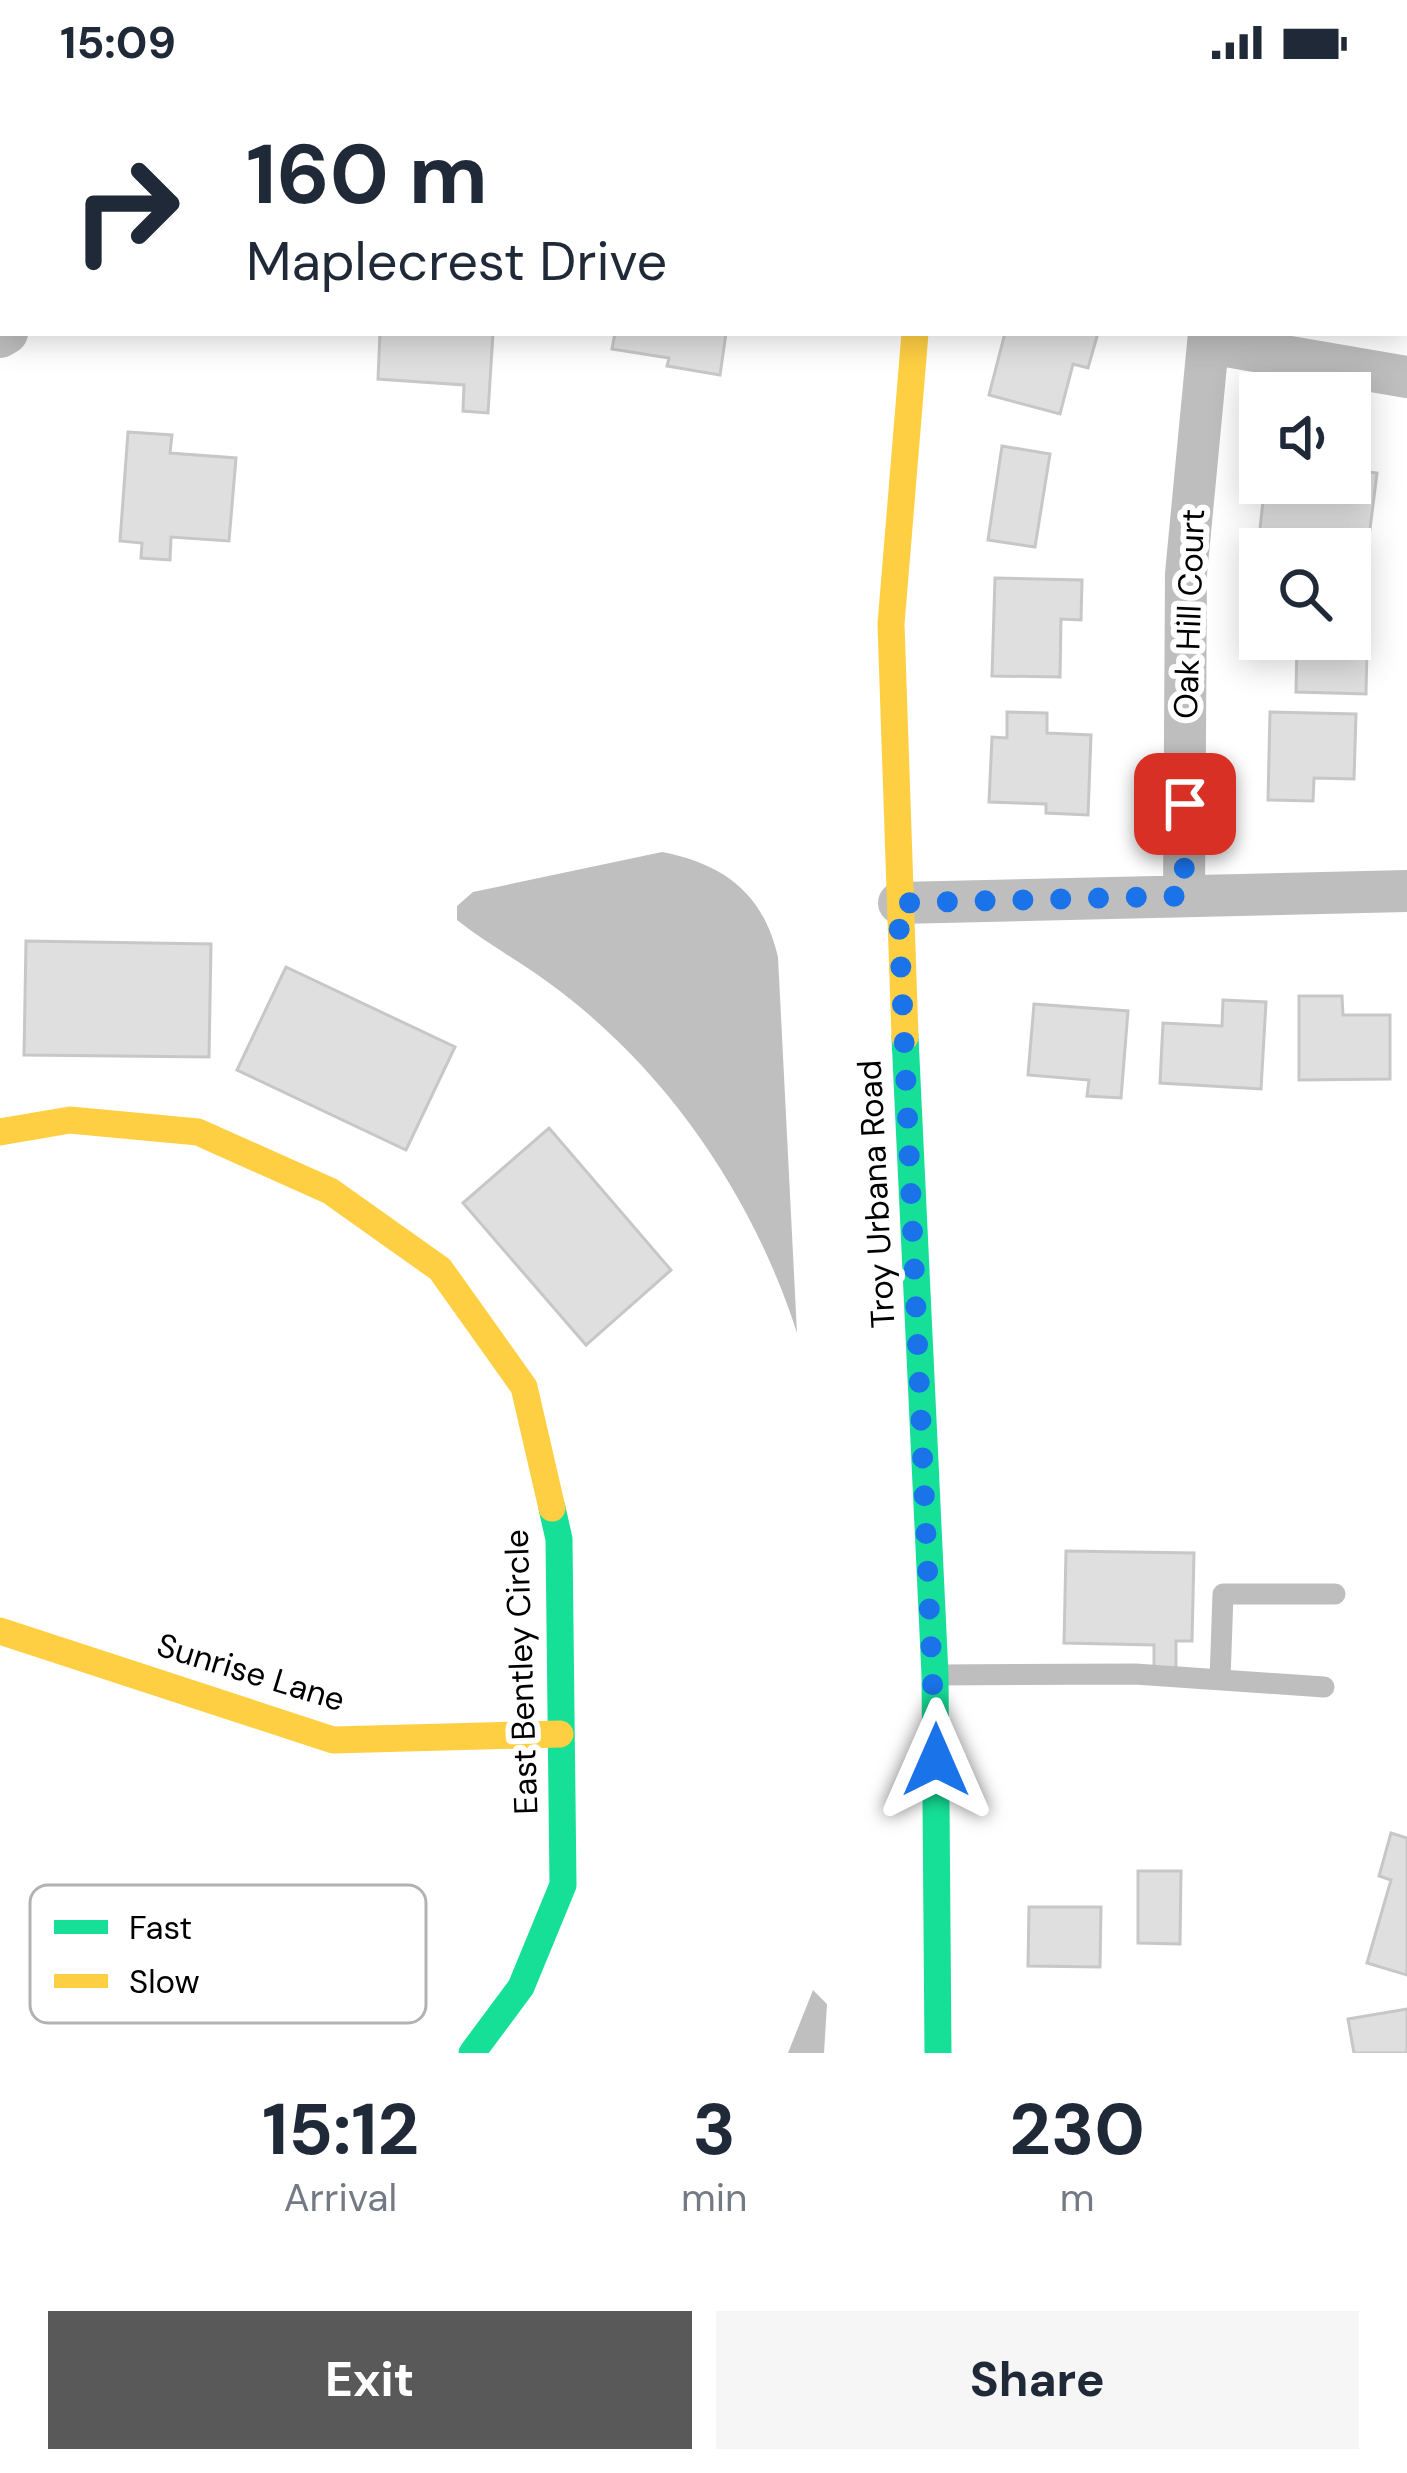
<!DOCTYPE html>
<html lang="en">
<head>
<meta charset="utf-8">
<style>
	:root { --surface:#fff; --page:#f6f6f7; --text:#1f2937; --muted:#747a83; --accent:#595959 }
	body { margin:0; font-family:"DM Sans",sans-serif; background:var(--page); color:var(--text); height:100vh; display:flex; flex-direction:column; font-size:45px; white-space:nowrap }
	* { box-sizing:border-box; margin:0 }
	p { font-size:39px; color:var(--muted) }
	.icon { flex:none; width:66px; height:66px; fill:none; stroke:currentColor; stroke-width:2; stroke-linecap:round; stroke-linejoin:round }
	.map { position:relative; height:1969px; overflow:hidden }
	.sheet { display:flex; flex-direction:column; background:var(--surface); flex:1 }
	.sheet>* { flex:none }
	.hud { position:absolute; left:0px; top:0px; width:1407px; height:252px; box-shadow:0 6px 30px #0003; background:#fff; color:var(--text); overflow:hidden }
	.controls { position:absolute; left:1239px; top:288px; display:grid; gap:24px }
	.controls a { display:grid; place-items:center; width:132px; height:132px; border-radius:0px; background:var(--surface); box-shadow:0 6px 30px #0003; font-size:60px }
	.pin { position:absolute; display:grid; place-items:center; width:102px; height:102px; color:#fff; margin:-51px; border-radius:24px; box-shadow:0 6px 18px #0006 }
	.me { position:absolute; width:132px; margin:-66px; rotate:0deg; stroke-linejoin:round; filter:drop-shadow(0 0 9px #0008) }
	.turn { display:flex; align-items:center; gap:42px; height:252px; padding:0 48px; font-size:54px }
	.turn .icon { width:156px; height:156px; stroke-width:2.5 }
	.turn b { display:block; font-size:84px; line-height:102px }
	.eta { display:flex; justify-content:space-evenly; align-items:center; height:204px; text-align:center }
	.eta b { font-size:72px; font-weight:700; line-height:84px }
	.cta { display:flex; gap:24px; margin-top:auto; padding:24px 48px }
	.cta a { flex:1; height:138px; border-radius:0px; background:var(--accent); color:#fff; font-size:48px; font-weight:700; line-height:138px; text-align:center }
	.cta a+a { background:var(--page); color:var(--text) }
	.status { display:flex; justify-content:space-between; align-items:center; height:84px; padding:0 60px; background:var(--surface); direction:ltr }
	.status svg { height:33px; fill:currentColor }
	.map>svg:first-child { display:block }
</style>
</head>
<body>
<div class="status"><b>15:09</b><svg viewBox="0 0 49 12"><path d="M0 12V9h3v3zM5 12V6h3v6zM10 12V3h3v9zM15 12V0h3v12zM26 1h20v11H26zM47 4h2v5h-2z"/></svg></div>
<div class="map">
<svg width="1407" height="1969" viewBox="0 0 1407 1969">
	<rect width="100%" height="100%" fill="#fff"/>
	<path fill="#bfbfbf" d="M 662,768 C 724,780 763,809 778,873 L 797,1249 C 753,1112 666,984 549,899 C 519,877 486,859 457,836 L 457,822 L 473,808 Z
		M 813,1906 L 827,1920 L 824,1969 L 788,1969 Z"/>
	<path fill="#dfdfdf" stroke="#c7c7c7" stroke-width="3" d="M 0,0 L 56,3 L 3,3 L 3,68 Z
		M 380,249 L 493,249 L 488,329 L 463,327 L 464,301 L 378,295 Z
		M 615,249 L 726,249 L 720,291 L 667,282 L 669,274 L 612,265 Z
		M 1005,249 L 1098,249 L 1088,284 L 1073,280 L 1060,330 L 989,311 Z
		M 128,348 L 172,351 L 170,369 L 236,374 L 229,457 L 171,453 L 170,476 L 141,474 L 142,459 L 120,457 Z
		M 1002,362 L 1050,370 L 1035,463 L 988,456 Z
		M 1350,386 L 1377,389 L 1367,469 L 1258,463 L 1265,399 L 1350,399 Z
		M 995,494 L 1082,496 L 1081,536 L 1061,535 L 1060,593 L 992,592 Z
		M 1350,517 L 1368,517 L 1366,610 L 1296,608 L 1297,557 L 1267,555 L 1350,555 Z
		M 1007,628 L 1047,629 L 1047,649 L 1091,651 L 1088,731 L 1046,729 L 1046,720 L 989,718 L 992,653 L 1007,654 Z
		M 1270,628 L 1356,630 L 1354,695 L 1314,694 L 1313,717 L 1268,716 Z
		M 26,857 L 211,860 L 209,973 L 24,971 Z
		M 286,883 L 455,963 L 406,1066 L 237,986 Z
		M 1299,912 L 1342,912 L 1343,931 L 1390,931 L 1390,995 L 1299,996 Z
		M 1223,916 L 1266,918 L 1261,1005 L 1160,999 L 1163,939 L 1222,942 Z
		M 1034,920 L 1128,927 L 1121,1014 L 1087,1012 L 1089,996 L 1028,991 Z
		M 549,1044 L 671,1186 L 586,1261 L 463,1119 Z
		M 1066,1467 L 1194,1469 L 1192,1557 L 1176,1557 L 1176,1586 L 1154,1586 L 1154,1561 L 1064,1559 Z
		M 1391,1749 L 1407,1754 L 1407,1891 L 1367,1879 L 1391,1796 L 1379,1792 Z
		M 1138,1787 L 1181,1787 L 1180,1860 L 1138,1859 Z
		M 1029,1823 L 1101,1823 L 1100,1883 L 1028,1882 Z
		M 1407,1925 L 1407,1969 L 1354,1969 L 1348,1935 Z"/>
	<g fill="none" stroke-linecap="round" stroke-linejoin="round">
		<path stroke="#bebebe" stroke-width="21" d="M 936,1591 L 1135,1590 L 1324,1603
			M 1220,1596 L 1223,1510 L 1335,1510"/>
		<path stroke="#bebebe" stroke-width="42" d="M 0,253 L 7,249
			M 1209,259 L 1407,293
			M 1184,812 L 1186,490 L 1209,249
			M 899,819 L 1407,807"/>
		<path stroke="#16e098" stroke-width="27" d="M 943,0 L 943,3
			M 905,953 L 935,1591 L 938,1969
			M 472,1969 L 521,1903 L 563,1801 L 559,1455 L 552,1424"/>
		<path stroke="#ffcf43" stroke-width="27" d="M 905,953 L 891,540 L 915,249
			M 0,1048 L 70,1036 L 198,1048 L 330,1107 L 440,1185 L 524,1303 L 552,1424
			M 0,1547 L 333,1656 L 560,1650"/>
	</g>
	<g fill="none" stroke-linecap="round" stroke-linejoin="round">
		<path stroke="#1a73e8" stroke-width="21" stroke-dasharray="0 37.8" d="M 936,1676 L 898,819 L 1184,812 L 1185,720"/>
	</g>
	<g text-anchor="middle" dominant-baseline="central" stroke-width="12" stroke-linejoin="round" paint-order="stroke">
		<g font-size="33" fill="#000" stroke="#fff">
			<text transform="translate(1189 530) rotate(-88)">Oak Hill Court</text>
			<text transform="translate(876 1110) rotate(-93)">Troy Urbana Road</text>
			<text transform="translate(251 1588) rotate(17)">Sunrise Lane</text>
			<text transform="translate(521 1588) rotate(-92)">East Bentley Circle</text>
		</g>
	</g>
	<rect x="30" y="1801" width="396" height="138" rx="18" fill="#fff" stroke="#b2b2b2" stroke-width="3"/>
	<rect x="54" y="1836" width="54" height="14" fill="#16e098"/>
	<rect x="54" y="1890" width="54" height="14" fill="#ffcf43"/>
	<g font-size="33" fill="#000">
		<text x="129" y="1855">Fast</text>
		<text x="129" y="1909">Slow</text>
	</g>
</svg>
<div class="controls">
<a><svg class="icon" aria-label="sound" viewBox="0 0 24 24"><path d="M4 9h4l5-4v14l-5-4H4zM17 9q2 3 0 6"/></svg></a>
<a><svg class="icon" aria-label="search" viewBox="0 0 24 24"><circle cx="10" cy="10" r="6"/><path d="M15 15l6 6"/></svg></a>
</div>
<div class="pin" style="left:1185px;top:720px;background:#d93025"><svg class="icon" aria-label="arrive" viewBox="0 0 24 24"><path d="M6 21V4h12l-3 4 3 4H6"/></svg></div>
<svg class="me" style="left:936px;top:1676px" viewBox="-20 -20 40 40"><path d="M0-17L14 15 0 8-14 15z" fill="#1a73e8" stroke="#fff" stroke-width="4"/></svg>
<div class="hud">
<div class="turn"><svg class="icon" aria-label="right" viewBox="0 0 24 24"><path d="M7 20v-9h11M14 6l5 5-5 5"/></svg><div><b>160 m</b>Maplecrest Drive</div></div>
</div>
</div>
<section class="sheet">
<div class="eta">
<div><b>15:12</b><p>Arrival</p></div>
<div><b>3</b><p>min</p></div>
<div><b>230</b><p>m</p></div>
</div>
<div class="cta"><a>Exit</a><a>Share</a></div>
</section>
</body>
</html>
